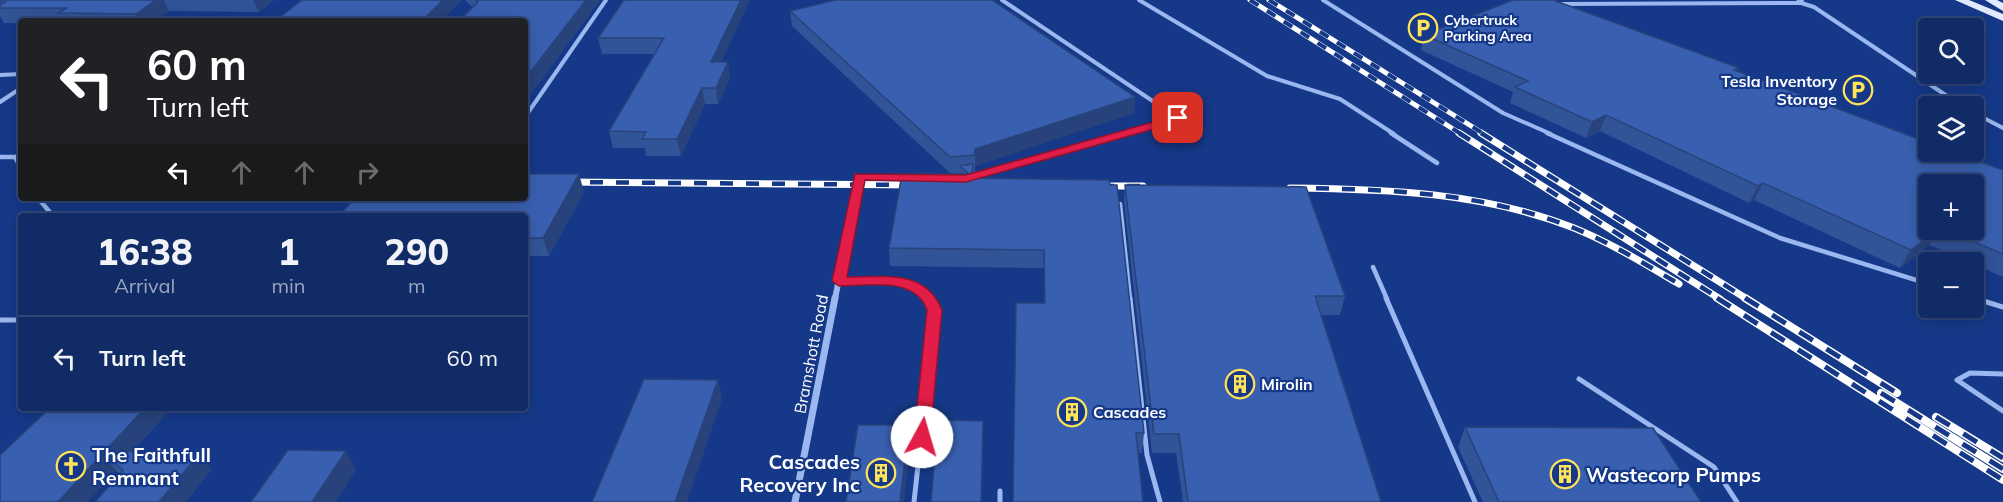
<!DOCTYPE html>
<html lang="en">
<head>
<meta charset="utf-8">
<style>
	:root { --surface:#102b66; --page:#1e376f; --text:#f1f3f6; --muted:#9ca7bf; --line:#30477a }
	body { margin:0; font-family:Mulish,sans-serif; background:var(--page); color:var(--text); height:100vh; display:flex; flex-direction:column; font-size:22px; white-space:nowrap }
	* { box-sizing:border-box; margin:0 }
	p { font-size:20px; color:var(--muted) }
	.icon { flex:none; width:33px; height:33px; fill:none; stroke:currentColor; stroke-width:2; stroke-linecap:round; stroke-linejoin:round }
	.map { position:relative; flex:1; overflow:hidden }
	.details { position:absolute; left:18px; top:213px; width:510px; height:198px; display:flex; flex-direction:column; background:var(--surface); border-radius:6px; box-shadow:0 3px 15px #0003,0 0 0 2px var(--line) }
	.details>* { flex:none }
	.guide { position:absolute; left:18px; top:18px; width:510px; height:183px; border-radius:6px; box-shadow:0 3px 15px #0003,0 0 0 2px var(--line); background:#202124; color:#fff; overflow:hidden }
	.controls { position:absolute; left:1918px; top:18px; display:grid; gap:12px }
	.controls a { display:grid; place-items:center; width:66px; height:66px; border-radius:6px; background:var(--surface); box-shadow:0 3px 15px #0003,0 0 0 2px var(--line); font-size:30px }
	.pin { position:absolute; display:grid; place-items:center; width:51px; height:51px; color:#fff; margin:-26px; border-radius:12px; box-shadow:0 3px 9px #0006 }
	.me { position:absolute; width:66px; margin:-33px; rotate:6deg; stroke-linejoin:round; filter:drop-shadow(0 0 4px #0008) }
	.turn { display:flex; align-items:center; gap:21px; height:126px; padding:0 30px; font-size:27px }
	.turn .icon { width:78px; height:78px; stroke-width:2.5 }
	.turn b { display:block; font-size:42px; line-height:51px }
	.lanes { display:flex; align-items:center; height:57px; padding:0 30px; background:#0003; justify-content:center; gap:30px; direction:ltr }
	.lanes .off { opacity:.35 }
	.eta { display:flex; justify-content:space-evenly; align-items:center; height:102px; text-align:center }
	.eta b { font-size:36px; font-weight:800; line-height:42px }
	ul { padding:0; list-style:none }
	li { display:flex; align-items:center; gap:18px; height:84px; padding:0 30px; border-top:2px solid var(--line) }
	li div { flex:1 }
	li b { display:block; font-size:22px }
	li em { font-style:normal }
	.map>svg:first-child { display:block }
</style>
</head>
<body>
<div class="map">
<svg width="2003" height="502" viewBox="0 0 2003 502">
	<rect width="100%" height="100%" fill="#153988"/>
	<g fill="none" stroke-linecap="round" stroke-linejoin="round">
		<path stroke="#9bb7ef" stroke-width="4" d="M 1002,0 L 1178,118 L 1121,134
			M 1139,0 L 1267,76 L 1340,99 L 1394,134
			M 1323,0 L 1503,113 L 1551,134
			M 1798,2 L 1814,7 L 1962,106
			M 1559,4 L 1799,3 L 1802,0
			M 0,75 L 21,74
			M 0,102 L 21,88
			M 1974,113 L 2003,128
			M 525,117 L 606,0"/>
		<path stroke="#9bb7ef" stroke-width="4.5" d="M 1391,133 L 1437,163
			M 1547,133 L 1780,238 L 1929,284
			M 0,157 L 16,157 L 21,153
			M 15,157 L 21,168
			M 859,177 L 907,178
			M 970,178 L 1126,133
			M 38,198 L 53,216
			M 1120,204 L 1130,299
			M 273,216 L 324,216
			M 1373,267 L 1387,299
			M 839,281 C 869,281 907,274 929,299
			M 1974,298 L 1978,299"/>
		<path stroke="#9bb7ef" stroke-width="5" d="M 1130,298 L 1147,455 L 1160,502
			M 1386,298 L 1475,502
			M 1974,298 L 2003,307
			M 0,320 L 21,320
			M 2003,374 L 1970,373 L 1957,380 L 2003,411
			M 1579,379 L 1714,467 L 1737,502
			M 1000,491 L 1000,502
			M 914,502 L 935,310 L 928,298"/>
		<path stroke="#9bb7ef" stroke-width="6" d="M 835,299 L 859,177"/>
		<path stroke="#9bb7ef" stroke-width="7" d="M 795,502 L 835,298"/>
		<path fill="#e2eaff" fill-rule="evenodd" d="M 1955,0 L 1969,0 L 2003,14 L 2003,21 Z
			M 1985,0 L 1997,0 L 2003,3 L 2003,11 Z"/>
		<g stroke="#fff" stroke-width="5">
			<path id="rail-far2" d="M 1250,0 L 1461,134
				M 1269,0 L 1484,134"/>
		</g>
		<g stroke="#fff" stroke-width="7">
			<path id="rail-far1" d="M 1459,133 L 1720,299
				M 1481,133 L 1747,299
				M 564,182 L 918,185
				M 1101,186 L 1143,186
				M 1290,188 C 1386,189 1483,192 1574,228 C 1611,243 1645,264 1679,284"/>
		</g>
		<g stroke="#fff" stroke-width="8">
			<path id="rail" d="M 1717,298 L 2003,480
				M 1745,298 L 1897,393
				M 1881,393 L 2003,469
				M 1936,417 L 2003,458"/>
		</g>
		<use href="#rail-far2" stroke="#153988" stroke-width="4" stroke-dasharray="10" stroke-linecap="butt"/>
		<use href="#rail-far1" stroke="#153988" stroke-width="4.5" stroke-dasharray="13" stroke-linecap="butt"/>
		<use href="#rail" stroke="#153988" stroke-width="5" stroke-dasharray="16" stroke-linecap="butt"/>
	</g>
	<path fill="#315397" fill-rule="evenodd" d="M 0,0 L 274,0 L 259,12 L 169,11 L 154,21 L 21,21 L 21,23 L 4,23 L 0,16 Z
		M 465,0 L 600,0 L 525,102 L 525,21 L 472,7 Z
		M 624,0 L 721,62 L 728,62 L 730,78 L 718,104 L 705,104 L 681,156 L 646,156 L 645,148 L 613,148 L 609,131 L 655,54 L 602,54 L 598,38 Z
		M 790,11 L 1135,97 L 1134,113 L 975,166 L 975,172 L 973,172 L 973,178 L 1109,180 L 1144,433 L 1142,453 L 1138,453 L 1044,303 L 1044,268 L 890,266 L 889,248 L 951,174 L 792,26 Z
		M 1424,35 L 1739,68 L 1737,71 L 2003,170 L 2003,277 L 1974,264 L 1974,262 L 1970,262 L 1929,245 L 1900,268 L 1754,200 L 1749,203 L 1600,131 L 1586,138 L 1510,103 L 1513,92 L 1421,50 ZM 1974,184 L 1974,230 L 1929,230 Z
		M 1125,185 L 1345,296 L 1340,315 L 1321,315 L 1381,502 L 1183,502 L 1176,453 L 1152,453 L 1124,202 Z
		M 584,192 L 549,256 L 525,256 L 525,216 Z
		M 1465,427 L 1701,502 L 1483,502 L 1458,447 Z
		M 133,452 L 200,453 L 211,470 L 186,502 L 95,502 L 120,474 L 116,471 L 0,455 Z"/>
	<path fill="#28437b" d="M 156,0 L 164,0 L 169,11 L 154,21 L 140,21 L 136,14 Z
		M 253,0 L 274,0 L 259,12 Z
		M 443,0 L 462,0 L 442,21 L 422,21 Z
		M 586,0 L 600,0 L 525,102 L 525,79 Z
		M 741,0 L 750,0 L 714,78 L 711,62 Z
		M 728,62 L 730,78 L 718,104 L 716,88 Z
		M 702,88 L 705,104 L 681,156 L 677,139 Z
		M 1135,97 L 1134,113 L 975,166 L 975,172 L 975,149 Z
		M 1606,115 L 1600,131 L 1586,138 L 1592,122 Z
		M 579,174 L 584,192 L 549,256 L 543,238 Z
		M 1763,183 L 1754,200 L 1749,203 L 1758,186 Z
		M 1937,230 L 1939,230 L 1929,245 L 1900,268 L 1911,250 Z
		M 718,380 L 722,399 L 687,502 L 675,502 Z
		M 145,408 L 172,408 L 119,467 L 105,451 Z
		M 983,421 L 982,502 L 981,502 Z
		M 909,425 L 910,445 L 904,502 L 900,502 Z
		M 346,451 L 356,470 L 336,502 L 312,502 Z
		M 103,453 L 116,471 L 88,502 L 58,502 Z
		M 200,453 L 211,470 L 186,502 L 159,502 Z"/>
	<path fill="#3960b0" stroke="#28437b" stroke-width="1.5" d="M 0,0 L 156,0 L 136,14 L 58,13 L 67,8 L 0,8 L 0,5 L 6,2 L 0,2 Z
		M 302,0 L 443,0 L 422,21 L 275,21 Z
		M 476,0 L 586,0 L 525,79 L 525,21 L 459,21 L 478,2 Z
		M 624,0 L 741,0 L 711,62 L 728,62 L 716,88 L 702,88 L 677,139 L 642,139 L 646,132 L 609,131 L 664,38 L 598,38 Z
		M 836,0 L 992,0 L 1135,97 L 975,149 L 974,155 L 950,157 L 790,11 Z
		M 1513,0 L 1553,0 L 1739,68 L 1734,70 L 1929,143 L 1929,152 L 1953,152 L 2003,170 L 2003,254 L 1946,230 L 1974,230 L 1974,184 L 1929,184 L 1929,230 L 1937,230 L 1911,250 L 1763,183 L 1758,186 L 1606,115 L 1592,122 L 1515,87 L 1528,81 L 1424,35 Z
		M 973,164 L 971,178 L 1109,180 L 1110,185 L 1117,185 L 1144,433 L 1136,433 L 1143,502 L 1013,502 L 1016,303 L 1045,303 L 1044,250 L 889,248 L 902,174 L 969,174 L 960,166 Z
		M 525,174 L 579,174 L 543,238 L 525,238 L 525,216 L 339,216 L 355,198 L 525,198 Z
		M 1125,185 L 1306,187 L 1345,296 L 1315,296 L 1381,502 L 1188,502 L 1179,434 L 1154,434 Z
		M 644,379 L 718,380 L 675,502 L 679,502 L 592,502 Z
		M 50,408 L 145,408 L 105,451 L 200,453 L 159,502 L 95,502 L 123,470 L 103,453 L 58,502 L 0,502 L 0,455 Z
		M 938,420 L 983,421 L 981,502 L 931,502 Z
		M 858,425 L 909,425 L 900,502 L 846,502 Z
		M 1465,427 L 1653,428 L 1701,502 L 1499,502 Z
		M 288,450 L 346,451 L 312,502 L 251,502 Z"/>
	<path fill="#e11d48" stroke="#92132f" stroke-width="1.5" d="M 1178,115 L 1184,118 L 1182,121 L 966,182 L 865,180 L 847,277 C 884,277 926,269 942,310 L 930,437 L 922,443 L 916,441 L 914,437 L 927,310 C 915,276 869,286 839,286 L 832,281 L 855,174 L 966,175 Z"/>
	<defs>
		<g id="parking-ring" transform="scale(1.5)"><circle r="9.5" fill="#153988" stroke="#ffe358" stroke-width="1.5"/><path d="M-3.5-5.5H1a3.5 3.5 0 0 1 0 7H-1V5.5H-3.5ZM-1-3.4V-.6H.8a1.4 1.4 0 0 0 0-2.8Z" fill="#ffe358"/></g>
		<g id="building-ring" transform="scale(1.5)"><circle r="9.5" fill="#153988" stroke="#ffe358" stroke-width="1.5"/><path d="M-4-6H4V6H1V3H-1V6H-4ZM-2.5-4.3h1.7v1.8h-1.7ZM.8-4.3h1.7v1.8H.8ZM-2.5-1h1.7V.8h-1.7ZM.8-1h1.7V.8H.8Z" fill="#ffe358"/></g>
		<g id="church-ring" transform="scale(1.5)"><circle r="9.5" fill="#153988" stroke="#ffe358" stroke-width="1.5"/><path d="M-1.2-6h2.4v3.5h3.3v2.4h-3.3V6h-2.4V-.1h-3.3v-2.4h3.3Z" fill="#ffe358"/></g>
	</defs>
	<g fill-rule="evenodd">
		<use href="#parking-ring" x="1423" y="28"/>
		<use href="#parking-ring" x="1858" y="90"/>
		<use href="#building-ring" x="1240" y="384"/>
		<use href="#building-ring" x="1072" y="412"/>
		<use href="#church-ring" x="71" y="466"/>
		<use href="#building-ring" x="881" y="473"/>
		<use href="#building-ring" x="1565" y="474"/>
	</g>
	<g text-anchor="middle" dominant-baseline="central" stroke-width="4.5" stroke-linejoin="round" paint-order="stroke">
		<g font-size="14" font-weight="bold" fill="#fff" stroke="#153988" text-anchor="start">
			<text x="1444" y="20">Cybertruck<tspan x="1444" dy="16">Parking Area</tspan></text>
		</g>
		<g font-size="16" font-weight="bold" fill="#fff" stroke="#153988" text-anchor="start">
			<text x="1837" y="81" text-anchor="end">Tesla Inventory<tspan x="1837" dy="18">Storage</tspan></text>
			<text x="1261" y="384">Mirolin</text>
			<text x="1093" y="412">Cascades</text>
		</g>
		<g font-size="16" fill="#fff" stroke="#153988">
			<text transform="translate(811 354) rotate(-79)">Bramshott Road</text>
		</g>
		<g font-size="20" font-weight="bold" fill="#fff" stroke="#153988" text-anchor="start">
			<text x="92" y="454">The Faithfull<tspan x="92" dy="23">Remnant</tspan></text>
			<text x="860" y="461" text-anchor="end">Cascades<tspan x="860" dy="23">Recovery Inc</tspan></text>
			<text x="1586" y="474">Wastecorp Pumps</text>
		</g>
	</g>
</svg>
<div class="controls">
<a><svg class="icon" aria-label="search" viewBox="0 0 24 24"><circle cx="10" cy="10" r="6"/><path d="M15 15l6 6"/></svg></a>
<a><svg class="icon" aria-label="layers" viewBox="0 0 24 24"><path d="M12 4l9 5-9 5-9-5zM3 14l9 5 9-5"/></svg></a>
<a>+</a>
<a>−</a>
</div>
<div class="pin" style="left:1178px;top:118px;background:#d93025"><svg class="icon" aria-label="arrive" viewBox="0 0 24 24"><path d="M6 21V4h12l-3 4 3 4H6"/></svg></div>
<svg class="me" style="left:922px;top:437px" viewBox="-20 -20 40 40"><circle r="19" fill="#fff"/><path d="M0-13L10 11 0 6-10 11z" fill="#e11d48"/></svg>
<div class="guide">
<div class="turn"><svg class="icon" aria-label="left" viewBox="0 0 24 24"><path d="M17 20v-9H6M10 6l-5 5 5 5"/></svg><div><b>60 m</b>Turn left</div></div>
<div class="lanes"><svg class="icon" aria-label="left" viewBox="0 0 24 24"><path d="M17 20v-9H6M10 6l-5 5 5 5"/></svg><svg class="icon off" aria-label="ahead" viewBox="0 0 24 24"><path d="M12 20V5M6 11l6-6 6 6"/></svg><svg class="icon off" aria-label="ahead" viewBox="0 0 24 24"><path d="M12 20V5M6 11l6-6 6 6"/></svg><svg class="icon off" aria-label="right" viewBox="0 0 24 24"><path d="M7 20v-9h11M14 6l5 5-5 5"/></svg></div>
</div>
<section class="details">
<div class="eta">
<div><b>16:38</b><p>Arrival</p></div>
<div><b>1</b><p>min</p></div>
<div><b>290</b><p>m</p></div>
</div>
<ul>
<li><svg class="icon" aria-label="left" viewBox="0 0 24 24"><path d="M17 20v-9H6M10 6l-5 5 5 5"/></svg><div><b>Turn left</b></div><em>60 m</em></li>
</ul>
</section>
</div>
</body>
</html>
